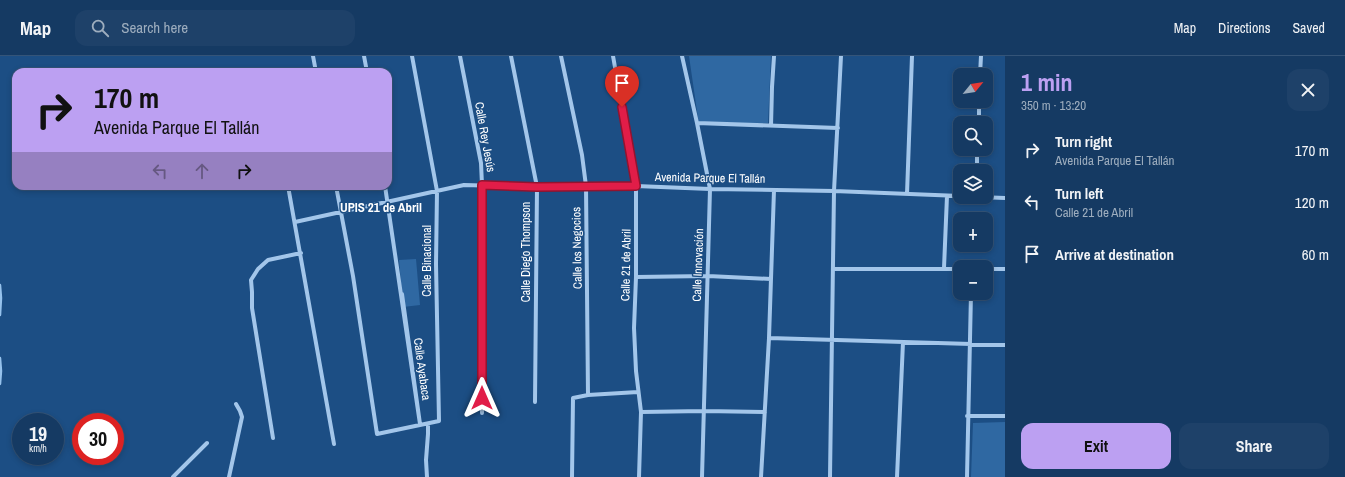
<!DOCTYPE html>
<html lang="en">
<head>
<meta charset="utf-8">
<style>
	:root { --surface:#153a63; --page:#1e4169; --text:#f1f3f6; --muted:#9dadbe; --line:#345478; --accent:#bca0f2 }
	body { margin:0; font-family:"Archivo Narrow",sans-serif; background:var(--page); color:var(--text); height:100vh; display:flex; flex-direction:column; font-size:15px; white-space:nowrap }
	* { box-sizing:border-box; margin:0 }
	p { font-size:13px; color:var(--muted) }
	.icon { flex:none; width:22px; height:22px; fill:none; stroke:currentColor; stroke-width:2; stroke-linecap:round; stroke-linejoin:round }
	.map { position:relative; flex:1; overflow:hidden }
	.drawer { display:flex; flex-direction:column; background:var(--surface); width:340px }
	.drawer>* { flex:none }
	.banner { position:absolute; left:12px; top:12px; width:380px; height:122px; border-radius:12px; box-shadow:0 2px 6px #0003,0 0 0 1px var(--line); background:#bca0f2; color:#111; overflow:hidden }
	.needle { width:26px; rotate:60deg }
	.buttons { position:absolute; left:953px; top:12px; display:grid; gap:8px }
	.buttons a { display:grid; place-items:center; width:40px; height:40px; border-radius:8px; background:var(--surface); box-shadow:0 2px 6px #0003,0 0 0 1px var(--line); font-size:20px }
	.speed { position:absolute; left:12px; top:357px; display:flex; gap:8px; font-size:20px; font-weight:700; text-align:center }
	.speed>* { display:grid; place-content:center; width:52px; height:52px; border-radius:50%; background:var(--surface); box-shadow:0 2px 6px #0003,0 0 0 1px var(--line); line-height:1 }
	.speed small { font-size:10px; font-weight:400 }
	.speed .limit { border:6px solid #d22; background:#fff; color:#111 }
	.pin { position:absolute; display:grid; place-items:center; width:34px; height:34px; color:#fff; margin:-41px -17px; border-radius:50% 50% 50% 0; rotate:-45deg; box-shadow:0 0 4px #0007 }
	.pin .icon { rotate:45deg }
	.me { position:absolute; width:44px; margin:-22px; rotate:0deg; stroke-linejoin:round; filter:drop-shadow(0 0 3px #0008) }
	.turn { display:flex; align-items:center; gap:14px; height:84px; padding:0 16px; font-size:18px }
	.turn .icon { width:52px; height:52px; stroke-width:2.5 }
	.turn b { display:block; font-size:28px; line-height:34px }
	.lanes { display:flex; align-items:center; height:38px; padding:0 16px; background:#0003; justify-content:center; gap:20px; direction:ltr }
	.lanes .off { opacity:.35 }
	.round { display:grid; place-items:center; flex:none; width:42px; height:42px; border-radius:12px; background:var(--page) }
	.headline { display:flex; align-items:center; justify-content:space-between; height:68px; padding:0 16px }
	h1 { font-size:24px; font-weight:700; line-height:30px; color:var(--accent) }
	.button { display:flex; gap:8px; margin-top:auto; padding:8px 16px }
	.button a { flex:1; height:46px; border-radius:12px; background:var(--accent); color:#111; font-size:16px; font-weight:700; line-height:46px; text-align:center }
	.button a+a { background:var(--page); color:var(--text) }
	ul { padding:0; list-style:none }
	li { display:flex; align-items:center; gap:12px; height:52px; padding:0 16px }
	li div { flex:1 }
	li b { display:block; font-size:15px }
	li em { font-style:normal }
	header { display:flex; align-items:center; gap:24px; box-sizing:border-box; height:56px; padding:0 20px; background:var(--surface); border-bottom:1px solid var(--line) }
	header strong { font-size:19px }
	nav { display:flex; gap:22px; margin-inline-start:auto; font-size:14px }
	.search { width:280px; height:36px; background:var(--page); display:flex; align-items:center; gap:10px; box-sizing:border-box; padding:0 14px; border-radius:12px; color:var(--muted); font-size:15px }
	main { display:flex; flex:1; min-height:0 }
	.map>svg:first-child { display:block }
</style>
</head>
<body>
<header>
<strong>Map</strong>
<div class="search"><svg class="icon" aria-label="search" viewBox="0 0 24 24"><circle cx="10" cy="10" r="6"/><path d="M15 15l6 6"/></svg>Search here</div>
<nav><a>Map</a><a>Directions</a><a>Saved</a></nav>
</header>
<main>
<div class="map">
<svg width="1005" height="421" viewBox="0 0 1005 421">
	<rect width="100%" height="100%" fill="#1c4e84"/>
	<path fill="#2f68a2" d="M 689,0 L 771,0 L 768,67 L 699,69 Z
		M 416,203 L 420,249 L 403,251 L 399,204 Z
		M 1005,366 L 1005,421 L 971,421 L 973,367 Z"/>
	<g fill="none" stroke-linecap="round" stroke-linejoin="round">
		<path stroke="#96c2ec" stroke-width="2.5" d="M 0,229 L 1,242 L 0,259
			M 0,302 L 1,315 L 0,328"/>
		<path stroke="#a3c6ea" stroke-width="4" d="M 313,0 L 316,16
			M 364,0 L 367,16
			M 460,0 L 481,107 L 482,129 L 482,357
			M 511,0 L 537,131 L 535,346
			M 561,0 L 582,99 L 586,130 L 588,339
			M 613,0 L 636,130 L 636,221 L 634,272 L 636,315 L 641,356 L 639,421
			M 682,0 L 697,67 L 710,133 L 702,421
			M 980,19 L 981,0
			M 697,67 L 838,72
			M 979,67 L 979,45
			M 771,70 L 772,31 L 774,0
			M 977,115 L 977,93
			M 288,130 L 334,388
			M 336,130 L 353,220 L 377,378 L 439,365 L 436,208 L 437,135 L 412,0
			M 385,130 L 420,368 L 402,238
			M 907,138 L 912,0
			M 979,141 L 1005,142
			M 295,166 L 464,129 L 537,131 L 636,130 L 710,133 L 834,135 L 960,140
			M 944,212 L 947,140
			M 833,213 L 960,213
			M 986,213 L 1005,213
			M 636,221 L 708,220 L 771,223
			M 769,282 L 1005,289
			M 641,356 L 704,355 L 765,356
			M 967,360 L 1005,360
			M 273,382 L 252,252 L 252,236 L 251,224 L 258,213 L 268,204 L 301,197
			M 173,421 L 207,387
			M 229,421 L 242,361 L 240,355 L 236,348
			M 427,421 L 426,404 L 428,378 L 428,370
			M 572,421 L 573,342 L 588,339 L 638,336
			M 761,421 L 769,282 L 774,134
			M 830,421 L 834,135 L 841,0
			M 897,421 L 903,286
			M 967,421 L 971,237"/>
	</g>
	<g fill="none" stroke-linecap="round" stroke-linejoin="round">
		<g stroke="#92132f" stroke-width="10">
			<path id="route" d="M 482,342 L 482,129 L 537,131 L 636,130 L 622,51"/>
		</g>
		<use href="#route" stroke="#e11d48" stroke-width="7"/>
	</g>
	<g text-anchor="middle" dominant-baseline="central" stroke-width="3" stroke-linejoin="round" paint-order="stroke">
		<g font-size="12" fill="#fff" stroke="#1c4e84">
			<text transform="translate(485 81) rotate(80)">Calle Rey Jesús</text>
			<text transform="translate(710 122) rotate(1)">Avenida Parque El Tallán</text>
			<text transform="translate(577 192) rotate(-91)">Calle los Negocios</text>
			<text transform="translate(526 196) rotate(-90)">Calle Diego Thompson</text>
			<text transform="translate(427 205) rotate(-90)">Calle Binacional</text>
			<text transform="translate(626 209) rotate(-89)">Calle 21 de Abril</text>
			<text transform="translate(698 209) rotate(-88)">Calle Innovación</text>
			<text transform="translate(422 313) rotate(82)">Calle Ayabaca</text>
		</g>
		<g font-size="13" font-weight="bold" fill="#fff" stroke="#1c4e84">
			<text x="381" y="151">UPIS 21 de Abril</text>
		</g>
	</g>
</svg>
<div class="buttons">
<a><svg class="needle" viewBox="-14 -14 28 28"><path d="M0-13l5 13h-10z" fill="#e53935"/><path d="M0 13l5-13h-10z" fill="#9dadbe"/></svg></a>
<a><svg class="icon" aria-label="search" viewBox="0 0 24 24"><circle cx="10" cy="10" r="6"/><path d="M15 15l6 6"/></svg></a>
<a><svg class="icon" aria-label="layers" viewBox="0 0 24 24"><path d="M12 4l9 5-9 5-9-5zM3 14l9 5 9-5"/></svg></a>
<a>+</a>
<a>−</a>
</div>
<div class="speed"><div>19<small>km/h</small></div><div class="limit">30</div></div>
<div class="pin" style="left:622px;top:51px;background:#d93025"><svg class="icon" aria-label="arrive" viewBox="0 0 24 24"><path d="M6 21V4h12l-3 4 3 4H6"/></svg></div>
<svg class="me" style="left:482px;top:342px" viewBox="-20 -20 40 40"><path d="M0-17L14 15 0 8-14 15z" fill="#e11d48" stroke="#fff" stroke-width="4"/></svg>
<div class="banner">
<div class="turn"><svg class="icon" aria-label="right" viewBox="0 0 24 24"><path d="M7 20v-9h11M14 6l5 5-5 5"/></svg><div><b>170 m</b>Avenida Parque El Tallán</div></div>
<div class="lanes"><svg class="icon off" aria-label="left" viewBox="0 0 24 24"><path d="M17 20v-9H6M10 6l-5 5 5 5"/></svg><svg class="icon off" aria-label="ahead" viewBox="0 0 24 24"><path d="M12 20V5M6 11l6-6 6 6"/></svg><svg class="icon" aria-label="right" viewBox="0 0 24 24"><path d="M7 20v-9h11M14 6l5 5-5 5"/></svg></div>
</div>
</div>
<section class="drawer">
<div class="headline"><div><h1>1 min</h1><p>350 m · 13:20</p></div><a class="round"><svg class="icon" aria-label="close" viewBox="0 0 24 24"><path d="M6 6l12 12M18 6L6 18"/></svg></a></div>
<ul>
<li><svg class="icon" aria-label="right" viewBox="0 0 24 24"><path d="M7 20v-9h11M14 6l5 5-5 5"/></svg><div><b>Turn right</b><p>Avenida Parque El Tallán</p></div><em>170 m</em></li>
<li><svg class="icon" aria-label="left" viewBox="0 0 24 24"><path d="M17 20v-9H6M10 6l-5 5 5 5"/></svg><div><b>Turn left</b><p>Calle 21 de Abril</p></div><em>120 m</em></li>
<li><svg class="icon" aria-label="arrive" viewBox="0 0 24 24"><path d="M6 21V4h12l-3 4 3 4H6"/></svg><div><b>Arrive at destination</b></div><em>60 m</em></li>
</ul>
<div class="button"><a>Exit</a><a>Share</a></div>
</section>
</main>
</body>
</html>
